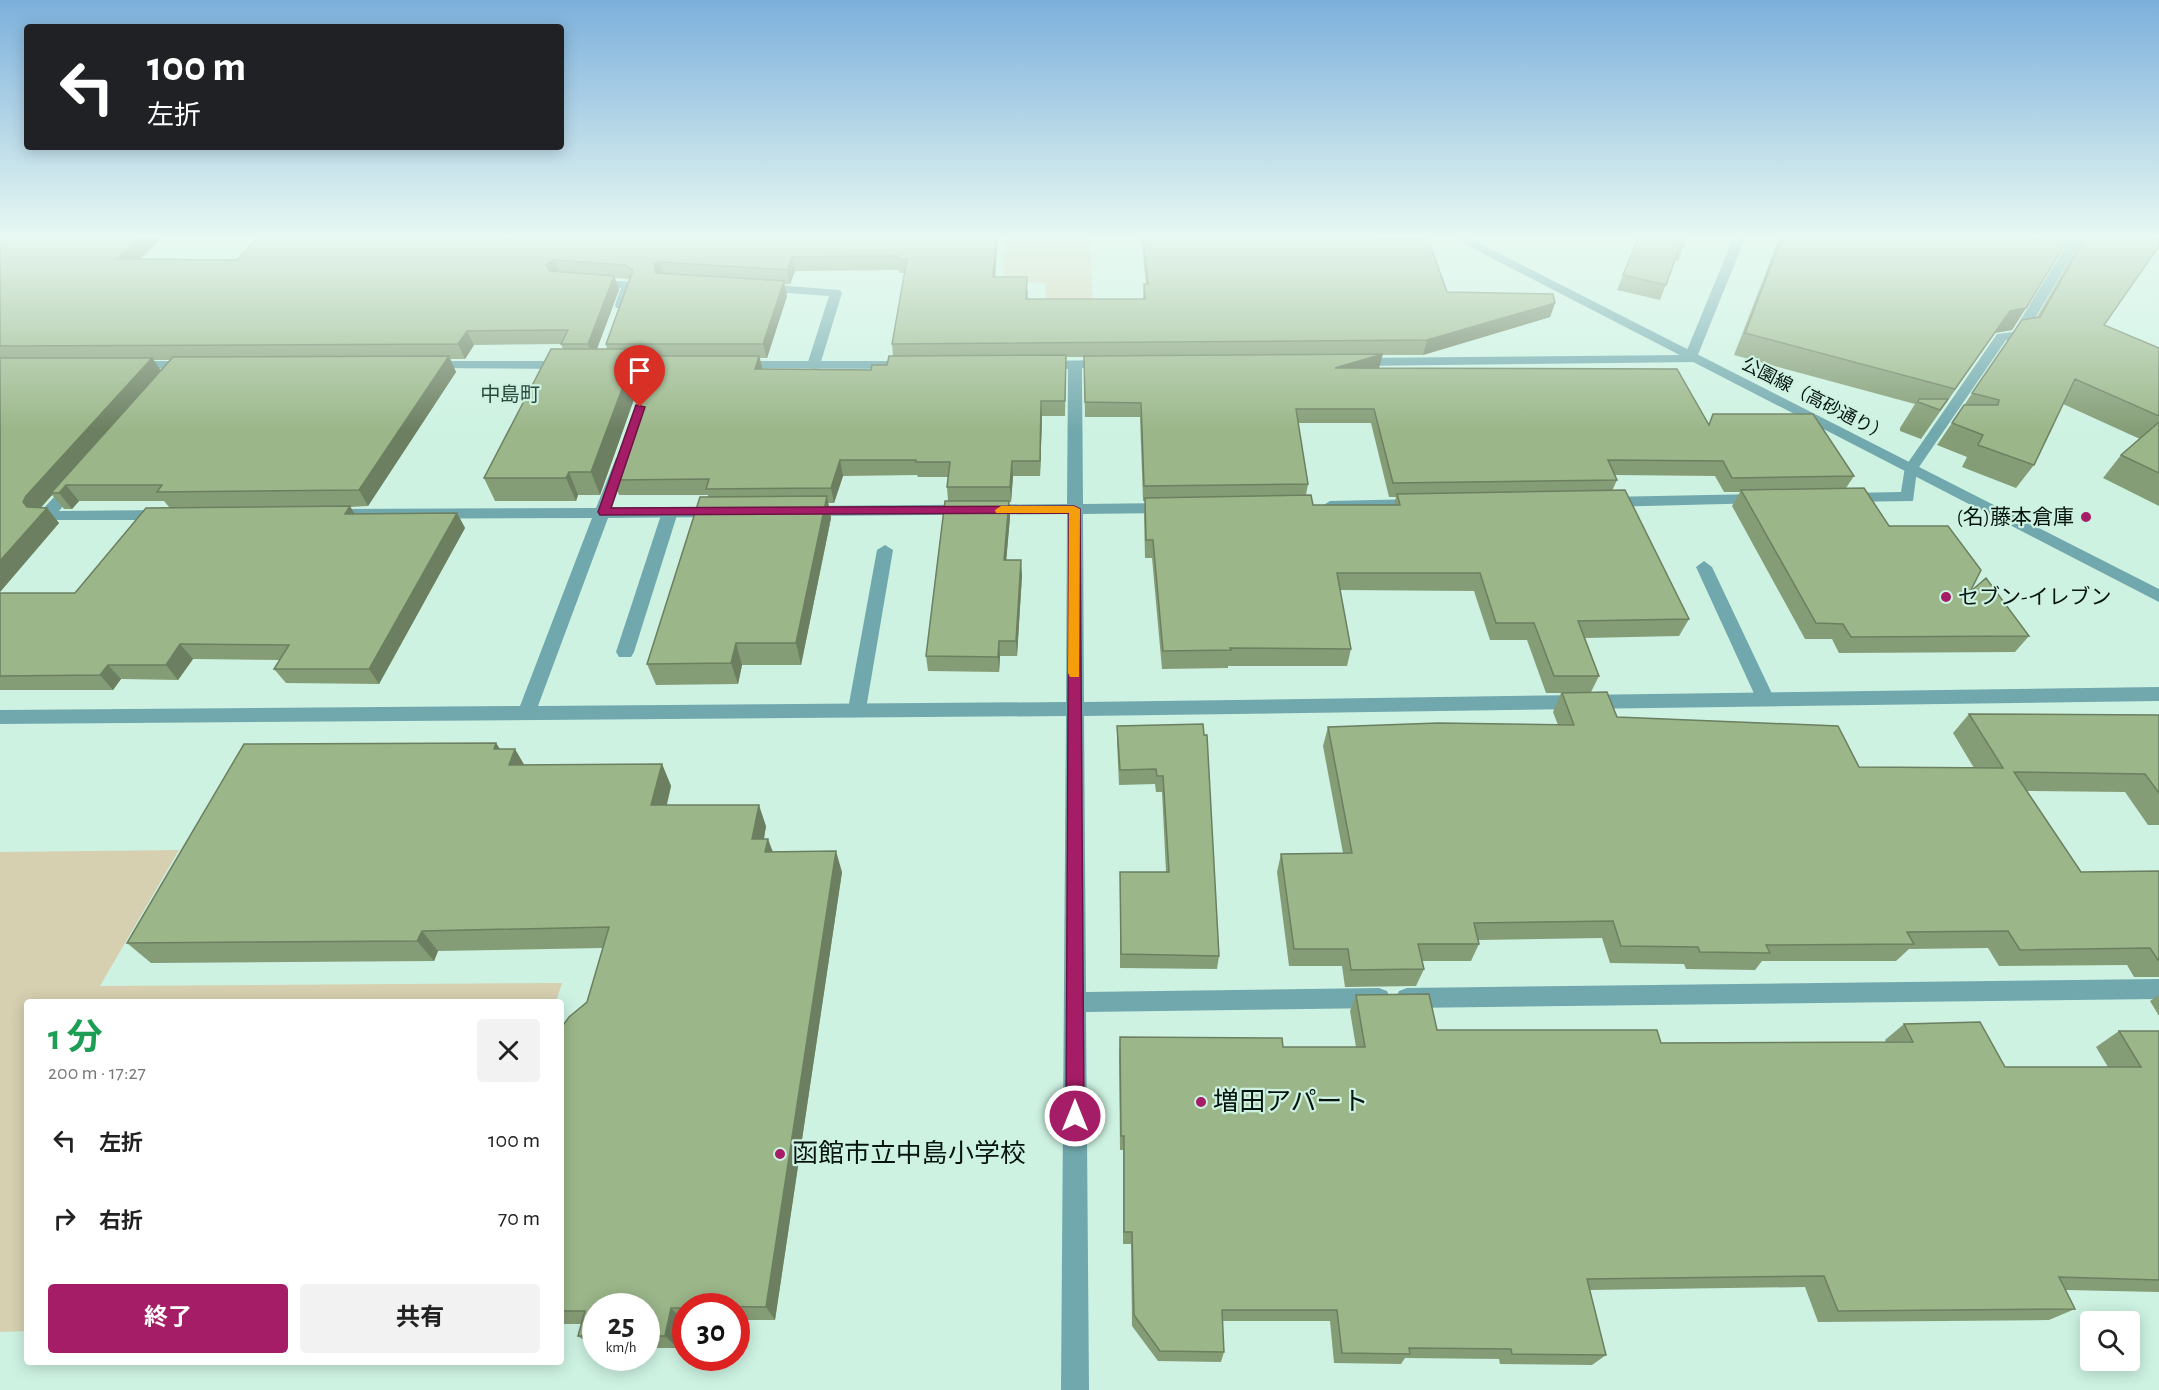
<!DOCTYPE html>
<html lang="ja">
<head>
<meta charset="utf-8">
<style>
	:root { --surface:#fff; --page:#f2f2f2; --text:#222; --muted:#767676; --accent:#a51d66 }
	body { margin:0; font-family:"Alegreya Sans","Noto Sans JP",sans-serif; background:var(--page); color:var(--text); height:100vh; display:flex; flex-direction:column; font-size:22px; white-space:nowrap }
	* { box-sizing:border-box; margin:0 }
	p { font-size:20px; color:var(--muted) }
	.icon { flex:none; width:33px; height:33px; fill:none; stroke:currentColor; stroke-width:2; stroke-linecap:round; stroke-linejoin:round }
	.map { position:relative; flex:1; overflow:hidden }
	.details { position:absolute; left:24px; top:999px; width:540px; height:366px; display:flex; flex-direction:column; background:var(--surface); border-radius:6px; box-shadow:0 3px 15px #0003 }
	.details>* { flex:none }
	.banner { position:absolute; left:24px; top:24px; width:540px; height:126px; border-radius:6px; box-shadow:0 3px 15px #0003; background:#202124; color:#fff; overflow:hidden }
	.fabs { position:absolute; left:2080px; top:1311px; display:grid; gap:12px }
	.fabs a { display:grid; place-items:center; width:60px; height:60px; border-radius:6px; background:var(--surface); box-shadow:0 3px 15px #0003; font-size:30px }
	.speed { position:absolute; left:582px; top:1293px; display:flex; gap:12px; font-size:30px; font-weight:700; text-align:center }
	.speed>* { display:grid; place-content:center; width:78px; height:78px; border-radius:50%; background:var(--surface); box-shadow:0 3px 15px #0003; line-height:1 }
	.speed small { font-size:15px; font-weight:400 }
	.speed .limit { border:9px solid #d22; background:#fff; color:#111 }
	.pin { position:absolute; display:grid; place-items:center; width:51px; height:51px; color:#fff; margin:-62px -26px; border-radius:50% 50% 50% 0; rotate:-45deg; box-shadow:0 0 6px #0007 }
	.pin .icon { rotate:45deg }
	.me { position:absolute; width:66px; margin:-33px; rotate:0deg; stroke-linejoin:round; filter:drop-shadow(0 0 4px #0008) }
	.turn { display:flex; align-items:center; gap:21px; height:126px; padding:0 24px; font-size:27px }
	.turn .icon { width:78px; height:78px; stroke-width:2.5 }
	.turn b { display:block; font-size:42px; line-height:51px }
	.round { display:grid; place-items:center; flex:none; width:63px; height:63px; border-radius:6px; background:var(--page) }
	.head { display:flex; align-items:center; justify-content:space-between; height:102px; padding:0 24px }
	h1 { font-size:36px; font-weight:700; line-height:45px; color:#1e9e55 }
	.action { display:flex; gap:12px; margin-top:auto; padding:12px 24px }
	.action a { flex:1; height:69px; border-radius:6px; background:var(--accent); color:#fff; font-size:24px; font-weight:700; line-height:69px; text-align:center }
	.action a+a { background:var(--page); color:var(--text) }
	ul { padding:0; list-style:none }
	li { display:flex; align-items:center; gap:18px; height:78px; padding:0 24px }
	li div { flex:1 }
	li b { display:block; font-size:22px }
	li em { font-style:normal }
	.map>svg:first-child { display:block }
</style>
</head>
<body>
<div class="map">
<svg width="2159" height="1390" viewBox="0 0 2159 1390">
	<rect width="100%" height="100%" fill="#cdf2e2"/>
	<path fill="#d6d0b0" d="M 1005,236 L 1090,236 L 1093,307 L 1045,308 L 1046,283 L 1003,281 Z
		M 179,850 L 100,986 L 562,983 L 556,1002 L 27,1002 L 27,1331 L 0,1332 L 0,852 Z"/>
	<g fill="none" stroke-linecap="round" stroke-linejoin="round">
		<path fill="#71a8ad" fill-rule="evenodd" d="M 593,279 L 633,282 L 635,285 L 626,308 L 616,308 L 615,305 L 621,288 L 589,286 L 589,280 Z
			M 761,284 L 840,290 L 842,293 L 819,368 L 814,369 L 807,365 L 829,296 L 757,291 L 755,288 Z
			M 670,507 L 678,512 L 634,652 L 631,657 L 619,657 L 616,652 L 662,512 Z
			M 885,545 L 893,550 L 866,709 L 863,714 L 851,714 L 848,709 L 877,550 Z
			M 1704,561 L 1712,567 L 1775,700 L 1772,705 L 1760,705 L 1757,700 L 1696,567 Z"/>
		<path fill="#71a8ad" fill-rule="evenodd" d="M 1734,236 L 1746,236 L 1695,362 L 1356,366 L 1349,362 L 1356,358 L 1685,355 Z
			M 2072,236 L 2084,236 L 2025,335 L 2023,338 L 2006,340 L 1917,470 L 1913,501 L 1841,502 L 1838,498 L 1846,493 L 1901,492 L 1905,467 L 1997,334 L 2013,332 Z
			M 1107,360 L 1112,361 L 1112,367 L 1082,368 L 1083,504 L 1168,503 L 1176,508 L 1168,513 L 1083,514 L 1084,702 L 2159,687 L 2159,701 L 1084,716 L 1086,992 L 1379,988 L 1387,991 L 1390,998 L 1387,1005 L 1379,1008 L 1086,1012 L 1089,1390 L 1061,1390 L 1066,716 L 0,724 L 0,710 L 520,706 L 592,518 L 331,519 L 323,514 L 331,509 L 596,508 L 616,458 L 623,453 L 630,458 L 612,507 L 718,507 L 726,512 L 718,517 L 608,518 L 538,706 L 1066,702 L 1067,514 L 805,516 L 797,511 L 805,506 L 1067,504 L 1068,369 L 1041,369 L 1034,365 L 1041,361 Z
			M 132,361 L 189,361 L 196,365 L 189,369 L 127,368 L 125,365 Z
			M 429,361 L 567,361 L 574,365 L 567,369 L 424,368 L 424,362 Z
			M 618,361 L 678,361 L 685,365 L 678,369 L 613,368 L 613,362 Z
			M 738,361 L 912,361 L 919,365 L 912,369 L 733,368 L 733,362 Z
			M 74,479 L 82,484 L 59,511 L 163,510 L 171,515 L 163,520 L 40,520 L 38,516 L 40,512 L 69,481 Z
			M 1759,494 L 1767,499 L 1764,503 L 1606,507 L 1598,502 L 1606,497 Z
			M 1417,499 L 1422,500 L 1425,504 L 1422,508 L 1330,511 L 1322,506 L 1330,501 Z
			M 2159,979 L 2159,999 L 1407,1008 L 1399,1005 L 1396,998 L 1399,991 L 1407,988 Z"/>
		<path fill="#71a8ad" fill-rule="evenodd" d="M 1449,236 L 1465,236 L 2159,589 L 2159,602 Z"/>
	</g>
	<path fill="#859d76" fill-rule="evenodd" d="M 0,236 L 140,259 L 237,260 L 260,236 L 998,236 L 995,277 L 1028,291 L 1028,299 L 1143,299 L 1144,284 L 1146,284 L 1141,236 L 1376,236 L 1377,239 L 1447,292 L 1555,303 L 1550,317 L 1423,355 L 1382,355 L 1379,368 L 1709,424 L 1713,414 L 1854,476 L 1846,488 L 1889,526 L 1970,592 L 2029,636 L 2015,652 L 1839,653 L 1832,639 L 1805,639 L 1732,506 L 1740,492 L 1724,492 L 1715,476 L 1615,475 L 1617,480 L 1612,491 L 1689,619 L 1679,636 L 1585,638 L 1599,676 L 1591,692 L 1617,717 L 1859,767 L 1974,768 L 1953,733 L 1969,714 L 2159,715 L 2159,825 L 2148,825 L 2125,792 L 2027,791 L 2081,872 L 2159,871 L 2159,977 L 2134,977 L 2127,965 L 1999,966 L 1988,948 L 1909,949 L 1896,961 L 1762,961 L 1755,970 L 1686,969 L 1684,964 L 1610,963 L 1602,938 L 1478,940 L 1479,944 L 1471,961 L 1422,961 L 1424,969 L 1416,986 L 1345,987 L 1342,966 L 1289,966 L 1277,872 L 1281,854 L 1343,853 L 1323,746 L 1328,727 L 1558,725 L 1553,712 L 1561,693 L 1546,693 L 1527,640 L 1490,640 L 1474,591 L 1340,590 L 1351,649 L 1347,666 L 1228,666 L 1228,668 L 1162,669 L 1152,558 L 1145,558 L 1144,515 L 1145,501 L 1143,501 L 1140,417 L 1085,417 L 1084,357 L 1066,357 L 1065,416 L 1042,416 L 1040,476 L 1013,476 L 1011,502 L 1009,502 L 1010,517 L 1006,560 L 1022,575 L 1017,656 L 1000,656 L 999,672 L 928,671 L 926,656 L 948,501 L 947,487 L 948,477 L 918,477 L 917,475 L 843,476 L 834,503 L 828,503 L 831,518 L 801,665 L 742,665 L 738,684 L 656,685 L 647,664 L 708,497 L 708,495 L 619,495 L 614,480 L 656,359 L 640,359 L 644,371 L 600,495 L 578,495 L 576,501 L 495,501 L 484,478 L 563,349 L 561,344 L 474,345 L 465,359 L 450,359 L 456,372 L 368,506 L 350,507 L 354,514 L 457,513 L 465,528 L 379,684 L 286,683 L 274,669 L 280,660 L 193,659 L 178,680 L 121,679 L 113,690 L 0,690 L 0,593 L 75,593 L 169,507 L 164,501 L 79,501 L 72,509 L 64,509 L 52,495 L 41,508 L 47,508 L 59,523 L 0,592 ZM 899,270 L 899,273 L 905,273 L 892,344 L 893,356 L 887,365 L 871,370 L 762,369 L 760,358 L 767,358 L 787,296 L 784,284 L 790,284 L 795,271 ZM 615,278 L 629,279 L 606,344 L 607,349 L 597,349 L 619,290 ZM 154,360 L 170,360 L 160,370 ZM 1298,423 L 1371,423 L 1389,497 L 1396,497 L 1394,505 L 1313,505 L 1306,495 L 1308,484 Z
		M 1688,236 L 1678,261 L 1675,260 L 1660,300 L 1617,290 L 1623,275 Z
		M 1780,236 L 2070,236 L 2026,308 L 2012,330 L 1995,333 L 1921,439 L 1900,431 L 1900,428 L 1915,404 L 1734,355 Z
		M 2084,236 L 2159,236 L 2104,325 L 2159,348 L 2159,506 L 2103,478 L 2121,455 L 2140,439 L 2063,404 L 2034,465 L 2016,488 L 1962,467 L 1967,457 L 1937,445 L 2022,320 L 2037,317 Z
		M 1203,724 L 1219,956 L 1217,969 L 1120,968 L 1120,872 L 1166,872 L 1162,792 L 1156,792 L 1155,784 L 1119,785 L 1117,741 L 1117,726 Z
		M 496,743 L 500,749 L 524,765 L 662,764 L 671,786 L 667,805 L 766,826 L 764,839 L 773,852 L 842,872 L 775,1320 L 736,1320 L 736,1306 L 686,1306 L 686,1321 L 684,1321 L 678,1348 L 646,1348 L 646,1306 L 582,1324 L 561,1324 L 561,1028 L 587,1002 L 603,948 L 438,951 L 434,961 L 151,963 L 127,943 Z
		M 1356,995 L 1437,1030 L 1661,1043 L 1886,1042 L 1885,1040 L 1904,1024 L 2005,1067 L 2108,1067 L 2096,1047 L 2119,1031 L 2159,1031 L 2159,1292 L 2065,1290 L 2075,1309 L 2049,1320 L 1818,1322 L 1805,1287 L 1590,1290 L 1606,1355 L 1592,1365 L 1500,1364 L 1499,1359 L 1405,1358 L 1401,1364 L 1334,1363 L 1330,1321 L 1222,1321 L 1224,1352 L 1221,1362 L 1158,1361 L 1132,1326 L 1131,1244 L 1123,1244 L 1123,1150 L 1120,1150 L 1119,1053 L 1120,1037 L 1283,1047 L 1356,1047 L 1350,1011 Z
		M 2159,995 L 2159,1016 L 2150,1001 Z
		M 578,1336 L 596,1336 L 596,1348 L 594,1348 Z"/>
	<path fill="#6c7f60" d="M 141,236 L 164,236 L 126,273 L 117,259 Z
		M 996,236 L 998,236 L 994,292 L 993,277 Z
		M 792,257 L 795,271 L 790,284 L 787,270 Z
		M 554,260 L 559,274 L 551,280 L 546,265 Z
		M 660,262 L 664,276 L 656,273 L 654,264 Z
		M 614,276 L 619,290 L 593,359 L 588,344 Z
		M 784,281 L 787,296 L 767,358 L 763,344 Z
		M 1555,303 L 1550,317 L 1423,355 L 1427,340 Z
		M 2026,308 L 2012,330 L 1995,333 L 1940,411 L 2010,311 Z
		M 467,331 L 474,345 L 465,359 L 458,344 Z
		M 637,349 L 644,371 L 600,495 L 591,472 Z
		M 1383,354 L 1379,368 L 1335,368 Z
		M 449,356 L 456,372 L 368,506 L 359,490 Z
		M 759,356 L 763,371 L 755,369 Z
		M 152,358 L 162,372 L 51,493 L 52,495 L 38,510 L 47,508 L 59,523 L 0,592 L 0,561 L 27,507 L 23,502 L 26,496 Z
		M 1041,401 L 1042,416 L 1040,476 L 1040,461 Z
		M 840,460 L 843,476 L 834,503 L 831,488 Z
		M 1012,461 L 1013,476 L 1011,502 L 1010,487 Z
		M 569,472 L 578,495 L 576,501 L 566,478 Z
		M 66,485 L 79,501 L 72,509 L 59,493 Z
		M 827,496 L 831,518 L 801,665 L 796,643 Z
		M 1009,501 L 1010,517 L 1005,575 L 1004,560 Z
		M 350,506 L 359,521 L 345,514 Z
		M 457,513 L 465,528 L 379,684 L 369,669 Z
		M 1021,560 L 1022,575 L 1017,656 L 1016,641 Z
		M 999,641 L 1000,656 L 999,672 L 998,657 Z
		M 736,643 L 742,665 L 738,684 L 731,663 Z
		M 180,644 L 193,659 L 178,680 L 166,665 Z
		M 108,665 L 121,679 L 113,690 L 100,675 Z
		M 496,743 L 509,764 L 515,749 L 528,771 L 522,787 L 494,749 Z
		M 662,764 L 671,786 L 661,827 L 651,805 Z
		M 759,805 L 766,826 L 760,860 L 752,839 Z
		M 768,839 L 776,860 L 765,852 Z
		M 836,851 L 842,872 L 775,1320 L 766,1307 Z
		M 422,931 L 438,951 L 434,961 L 417,941 Z
		M 671,1308 L 684,1321 L 678,1348 L 665,1336 Z"/>
	<path fill="#9bb689" stroke="#6c7f60" stroke-width="1.5" d="M 0,236 L 141,236 L 117,259 L 237,260 L 260,236 L 996,236 L 993,277 L 1027,277 L 1026,299 L 1145,299 L 1144,284 L 1148,284 L 1143,236 L 1376,236 L 1377,239 L 1428,239 L 1447,292 L 1553,294 L 1555,303 L 1427,340 L 892,344 L 907,259 L 897,259 L 898,256 L 792,257 L 787,270 L 660,262 L 654,264 L 656,273 L 784,281 L 763,344 L 606,344 L 633,270 L 625,265 L 554,260 L 546,265 L 550,271 L 614,276 L 588,344 L 561,344 L 568,330 L 467,331 L 458,344 L 0,346 Z
		M 1639,236 L 1688,236 L 1684,246 L 1680,245 L 1666,285 L 1623,275 Z
		M 1782,236 L 2070,236 L 2026,308 L 2010,311 L 1955,389 L 1745,333 Z
		M 2086,236 L 2159,236 L 2159,246 L 2104,325 L 2159,348 L 2159,416 L 2075,379 L 2034,465 L 1978,445 L 1983,435 L 1952,423 L 1964,405 L 1998,405 L 1999,400 L 1972,393 L 2022,320 L 2040,317 Z
		M 551,349 L 637,349 L 591,472 L 569,472 L 566,478 L 484,478 Z
		M 1383,354 L 1335,368 L 1677,369 L 1709,425 L 1713,414 L 1813,414 L 1854,476 L 1732,478 L 1723,461 L 1608,460 L 1617,480 L 1393,483 L 1374,409 L 1296,409 L 1308,484 L 1144,486 L 1141,403 L 1085,402 L 1084,356 Z
		M 1066,355 L 1065,401 L 1041,401 L 1040,461 L 1012,461 L 1010,487 L 947,487 L 950,462 L 916,462 L 916,460 L 840,460 L 831,488 L 706,489 L 709,479 L 614,480 L 657,356 L 759,356 L 755,369 L 871,370 L 872,365 L 887,365 L 889,356 Z
		M 449,356 L 359,490 L 157,492 L 162,485 L 66,485 L 59,493 L 51,493 L 173,357 Z
		M 0,358 L 152,358 L 26,496 L 23,502 L 27,507 L 47,508 L 0,561 Z
		M 1919,399 L 1948,399 L 1940,410 L 1918,402 Z
		M 2159,422 L 2159,473 L 2121,455 Z
		M 1864,488 L 1889,526 L 1948,526 L 1981,570 L 1970,592 L 1986,578 L 2029,636 L 1851,637 L 1843,624 L 1816,623 L 1741,490 Z
		M 1625,490 L 1689,619 L 1578,621 L 1599,676 L 1554,676 L 1534,623 L 1496,623 L 1480,573 L 1337,573 L 1351,649 L 1230,648 L 1231,650 L 1163,651 L 1153,540 L 1146,540 L 1145,498 L 1311,495 L 1313,505 L 1400,505 L 1397,494 Z
		M 827,496 L 796,643 L 736,643 L 731,663 L 647,664 L 700,497 Z
		M 945,501 L 1009,501 L 1004,560 L 1021,560 L 1016,641 L 999,641 L 998,657 L 926,656 Z
		M 350,506 L 345,514 L 457,513 L 369,669 L 274,669 L 289,645 L 180,644 L 166,665 L 108,665 L 100,675 L 0,676 L 0,593 L 75,593 L 146,508 Z
		M 1607,692 L 1617,717 L 1838,726 L 1859,767 L 2003,768 L 1969,714 L 2159,715 L 2159,793 L 2145,774 L 2014,772 L 2081,872 L 2159,871 L 2159,960 L 2158,960 L 2150,948 L 2020,950 L 2008,931 L 1907,932 L 1914,944 L 1766,945 L 1770,953 L 1700,952 L 1698,947 L 1621,946 L 1613,921 L 1474,923 L 1479,944 L 1418,944 L 1424,969 L 1351,970 L 1348,949 L 1294,949 L 1281,854 L 1352,853 L 1328,727 L 1438,723 L 1574,725 L 1562,693 Z
		M 1203,724 L 1204,735 L 1207,735 L 1219,956 L 1121,954 L 1120,872 L 1169,872 L 1163,776 L 1157,776 L 1156,769 L 1120,770 L 1117,726 Z
		M 496,743 L 494,749 L 515,749 L 509,765 L 662,764 L 651,805 L 759,805 L 752,839 L 768,839 L 765,852 L 836,851 L 766,1307 L 686,1306 L 686,1308 L 671,1308 L 665,1336 L 646,1336 L 646,1306 L 596,1306 L 596,1336 L 578,1336 L 585,1311 L 561,1311 L 561,1028 L 569,1017 L 587,1002 L 609,927 L 422,931 L 417,941 L 127,943 L 244,744 Z
		M 1429,994 L 1437,1030 L 1657,1030 L 1661,1043 L 1913,1042 L 1904,1024 L 1980,1022 L 2005,1067 L 2141,1067 L 2119,1031 L 2159,1031 L 2159,1280 L 2059,1277 L 2075,1309 L 1838,1311 L 1824,1276 L 1587,1279 L 1606,1355 L 1512,1354 L 1511,1349 L 1409,1348 L 1410,1354 L 1342,1353 L 1337,1310 L 1222,1310 L 1224,1352 L 1160,1351 L 1134,1315 L 1132,1232 L 1124,1232 L 1124,1136 L 1121,1136 L 1120,1037 L 1282,1038 L 1283,1047 L 1365,1047 L 1356,995 Z"/>
	<linearGradient id="sky" x2="0" y2="1"><stop stop-color="#7cb0dc"/><stop offset="0.55" stop-color="#e8f9f2"/><stop offset="1" stop-color="#e8f9f2" stop-opacity="0"/></linearGradient>
	<rect width="2159" height="431" fill="url(#sky)"/>
	<path fill="#a51d66" stroke="#6b1342" stroke-width="1.5" d="M 636,405 L 645,407 L 611,508 L 1074,506 L 1080,509 L 1084,1116 L 1081,1122 L 1075,1125 L 1069,1122 L 1066,1116 L 1069,513 L 600,515 L 598,512 Z"/>
	<path fill="#f59e0b" d="M 1001,506 L 1074,506 L 1080,509 L 1079,677 L 1070,677 L 1068,673 L 1069,513 L 996,513 L 995,510 Z"/>
	<g fill="#a51d66" stroke="#cdf2e2" stroke-width="2">
		<circle cx="2086" cy="517" r="6"/>
		<circle cx="1946" cy="597" r="6"/>
		<circle cx="1201" cy="1102" r="6"/>
		<circle cx="780" cy="1154" r="6"/>
	</g>
	<g text-anchor="middle" dominant-baseline="central" stroke-width="4.5" stroke-linejoin="round" paint-order="stroke">
		<g font-size="18" fill="#06140f" stroke="#cdf2e2">
			<text transform="translate(1815 400) rotate(27)">公園線（高砂通り）</text>
		</g>
		<g font-size="20" fill="#28493c" stroke="#cdf2e2">
			<text x="510" y="395">中島町</text>
		</g>
		<g font-size="21" fill="#06140f" stroke="#cdf2e2" text-anchor="end">
			<text x="2074" y="517">(名)藤本倉庫</text>
			<text x="1958" y="597" text-anchor="start">セブン-イレブン</text>
		</g>
		<g font-size="26" fill="#06140f" stroke="#cdf2e2" text-anchor="start">
			<text x="1213" y="1102">増田アパート</text>
			<text x="792" y="1154">函館市立中島小学校</text>
		</g>
	</g>
</svg>
<div class="fabs">
<a><svg class="icon" aria-label="search" viewBox="0 0 24 24"><circle cx="10" cy="10" r="6"/><path d="M15 15l6 6"/></svg></a>
</div>
<div class="speed"><div>25<small>km/h</small></div><div class="limit">30</div></div>
<div class="pin" style="left:640px;top:407px;background:#d93025"><svg class="icon" aria-label="arrive" viewBox="0 0 24 24"><path d="M6 21V4h12l-3 4 3 4H6"/></svg></div>
<svg class="me" style="left:1075px;top:1116px" viewBox="-20 -20 40 40"><circle r="17" fill="#a51d66" stroke="#fff" stroke-width="3"/><path d="M0-11L8 9 0 5-8 9z" fill="#fff"/></svg>
<div class="banner">
<div class="turn"><svg class="icon" aria-label="left" viewBox="0 0 24 24"><path d="M17 20v-9H6M10 6l-5 5 5 5"/></svg><div><b>100 m</b>左折</div></div>
</div>
<section class="details">
<div class="head"><div><h1>1 分</h1><p>200 m · 17:27</p></div><a class="round"><svg class="icon" aria-label="close" viewBox="0 0 24 24"><path d="M6 6l12 12M18 6L6 18"/></svg></a></div>
<ul>
<li><svg class="icon" aria-label="left" viewBox="0 0 24 24"><path d="M17 20v-9H6M10 6l-5 5 5 5"/></svg><div><b>左折</b></div><em>100 m</em></li>
<li><svg class="icon" aria-label="right" viewBox="0 0 24 24"><path d="M7 20v-9h11M14 6l5 5-5 5"/></svg><div><b>右折</b></div><em>70 m</em></li>
</ul>
<div class="action"><a>終了</a><a>共有</a></div>
</section>
</div>
</body>
</html>
